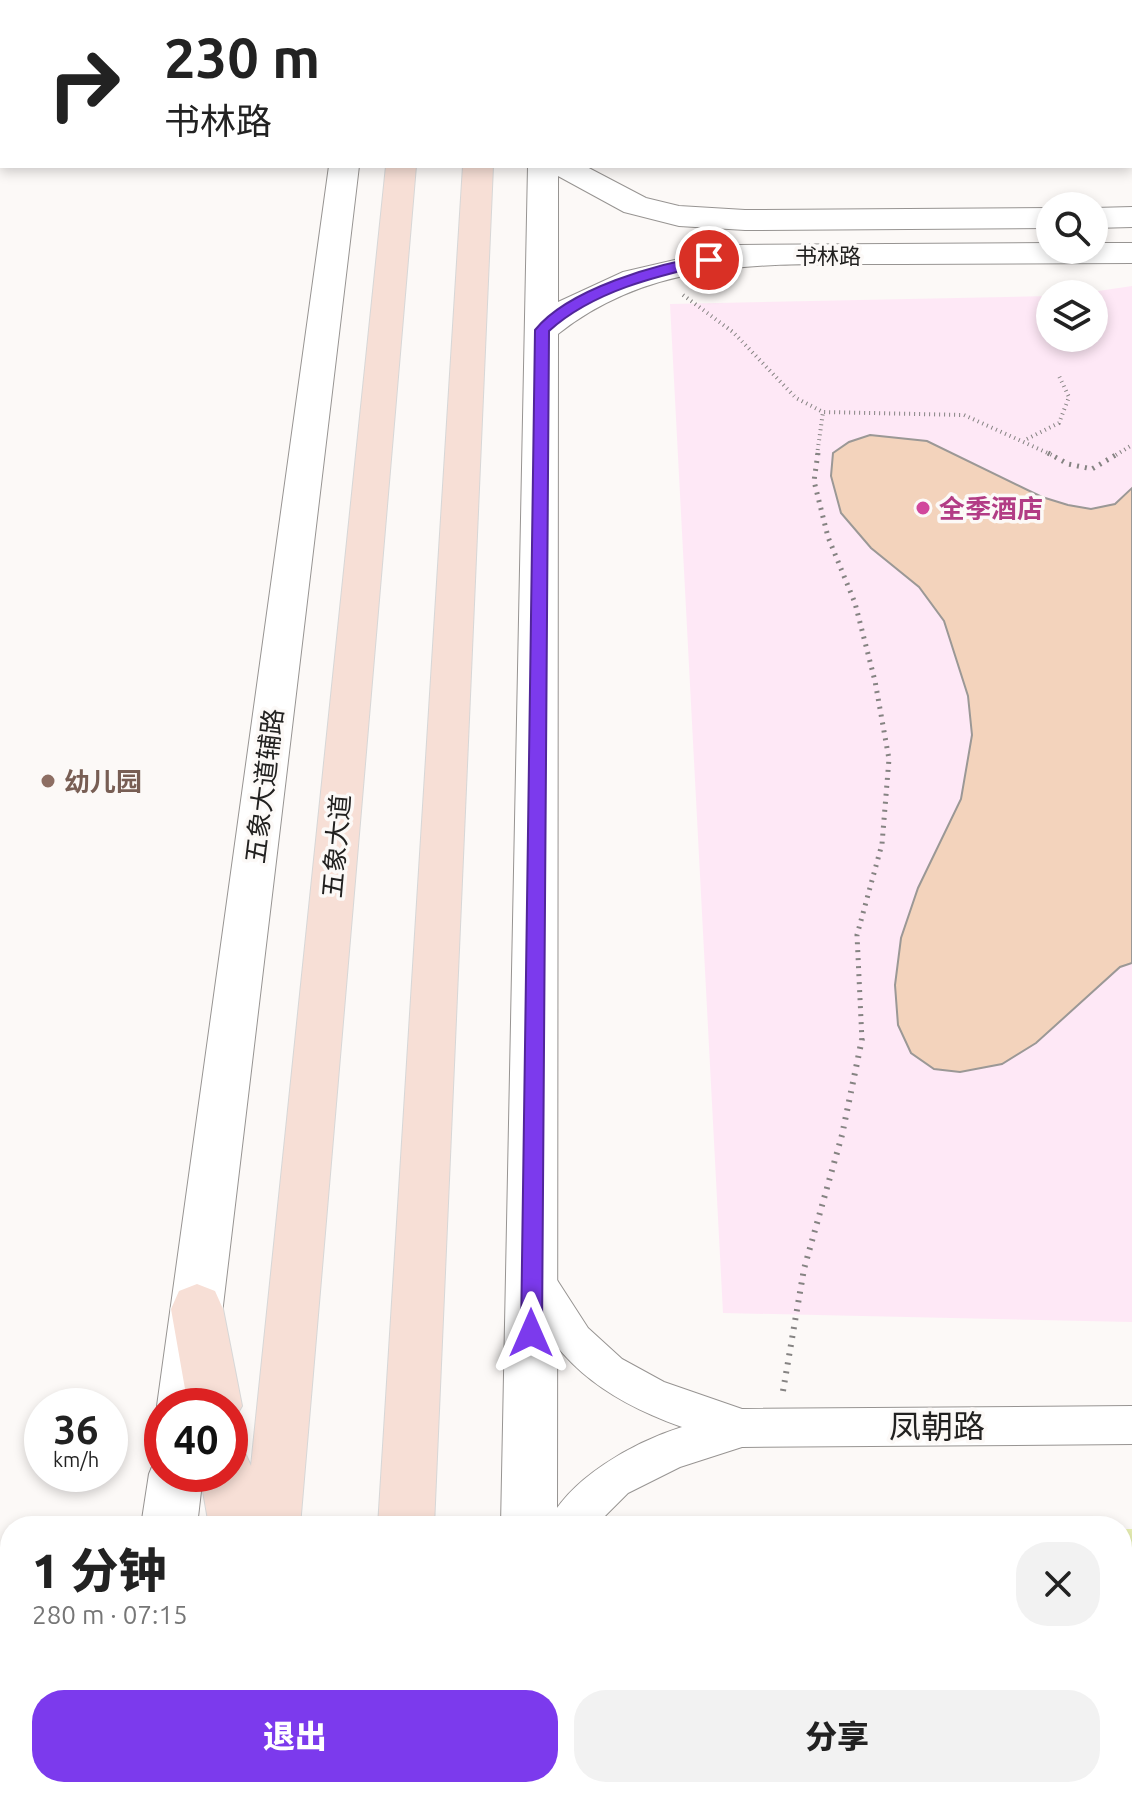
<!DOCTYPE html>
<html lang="zh">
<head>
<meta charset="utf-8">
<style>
	:root { --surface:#fff; --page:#f2f2f2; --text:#222; --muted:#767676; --accent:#7c3aed }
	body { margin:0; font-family:Ubuntu,"Noto Sans SC",sans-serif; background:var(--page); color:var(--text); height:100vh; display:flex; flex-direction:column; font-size:30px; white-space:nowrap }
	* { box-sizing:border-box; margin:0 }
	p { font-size:26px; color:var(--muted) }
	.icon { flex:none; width:44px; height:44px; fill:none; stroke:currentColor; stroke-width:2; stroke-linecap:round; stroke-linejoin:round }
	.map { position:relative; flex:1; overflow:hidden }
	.sheet { position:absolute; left:0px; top:1516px; width:1132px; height:282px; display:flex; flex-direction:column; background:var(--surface); border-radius:32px 32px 0 0; box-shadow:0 4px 12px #0003 }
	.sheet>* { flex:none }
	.top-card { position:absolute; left:0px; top:0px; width:1132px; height:168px; box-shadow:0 4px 12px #0003; background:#fff; color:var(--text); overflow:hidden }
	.fabs { position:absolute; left:1036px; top:192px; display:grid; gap:16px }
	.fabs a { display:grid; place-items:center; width:72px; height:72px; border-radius:50%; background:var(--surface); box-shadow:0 4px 12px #0003; font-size:40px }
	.speed { position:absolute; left:24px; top:1388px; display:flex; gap:16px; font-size:40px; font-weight:700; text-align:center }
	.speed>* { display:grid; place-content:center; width:104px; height:104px; border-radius:50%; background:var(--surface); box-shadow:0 4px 12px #0003; line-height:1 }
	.speed small { font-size:20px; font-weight:400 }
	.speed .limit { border:12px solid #d22; background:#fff; color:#111 }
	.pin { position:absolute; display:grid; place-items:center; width:68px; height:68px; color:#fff; margin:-34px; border:4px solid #fff; border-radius:50%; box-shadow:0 2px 8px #0007 }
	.me { position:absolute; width:88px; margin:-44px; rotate:0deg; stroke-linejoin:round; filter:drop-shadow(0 0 6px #0008) }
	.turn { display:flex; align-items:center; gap:28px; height:168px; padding:0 32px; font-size:36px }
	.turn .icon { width:104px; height:104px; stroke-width:2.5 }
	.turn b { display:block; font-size:56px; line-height:68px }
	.round { display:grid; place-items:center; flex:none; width:84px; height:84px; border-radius:32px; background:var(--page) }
	.head { display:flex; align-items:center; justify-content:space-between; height:136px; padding:0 32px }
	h1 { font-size:48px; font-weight:800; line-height:60px }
	.button { display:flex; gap:16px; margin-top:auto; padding:16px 32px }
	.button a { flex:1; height:92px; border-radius:32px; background:var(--accent); color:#fff; font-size:32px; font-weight:800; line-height:92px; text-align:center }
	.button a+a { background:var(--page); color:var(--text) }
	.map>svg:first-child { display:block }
</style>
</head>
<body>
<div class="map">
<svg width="1132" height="1797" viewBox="0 0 1132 1797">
	<rect width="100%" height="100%" fill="#fcf9f7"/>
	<path fill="#fee8f6" d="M 1132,286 L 1132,1322 L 723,1313 L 670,304 L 1050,296 L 1050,338 L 1094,338 L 1094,294 L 1078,294 Z"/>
	<path fill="#e8f0b4" d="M 1122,1529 L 1132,1529 L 1132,1797 L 610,1797 L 610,1788 L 1122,1788 Z"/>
	<path fill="#f3d3bc" stroke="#9b9896" stroke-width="2" d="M 870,435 L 927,441 L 1042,497 L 1068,505 L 1091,509 L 1115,504 L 1132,488 L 1132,963 L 1120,967 L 1036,1043 L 1002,1064 L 960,1072 L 934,1069 L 911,1053 L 898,1025 L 895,985 L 901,938 L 918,888 L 961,799 L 972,735 L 968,696 L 944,621 L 919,587 L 871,548 L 841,513 L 831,476 L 833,453 L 849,442 Z"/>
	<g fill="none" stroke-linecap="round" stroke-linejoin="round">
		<g stroke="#979492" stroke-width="2">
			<path id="street" d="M 535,1261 L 548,1266 L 588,1328 L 622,1359 L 664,1382 L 742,1409 L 1132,1406 L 1132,1444 L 742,1447 L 680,1467 L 628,1493 L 595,1526 L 547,1526 C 567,1479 634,1442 682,1427 C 601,1398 551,1359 517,1279 L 522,1266 Z"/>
		</g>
		<g stroke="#979492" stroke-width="2">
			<path id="secondary" d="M 350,0 L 378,0 L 349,2 Z
				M 329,166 L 359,166 L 211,1406 L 162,1406 L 162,1417 L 157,1406 Z
				M 528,166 L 585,166 L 646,198 L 679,206 L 745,210 L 1050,208 L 1050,228 L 745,230 L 679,226 L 624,212 L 558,176 L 558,302 L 623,272 L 739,245 L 1050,243 L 1050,250 L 1094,250 L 1094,243 L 1132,243 L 1132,263 C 1055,263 978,264 901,264 C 780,265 659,254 558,334 L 557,1526 L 501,1526 Z
				M 1132,207 L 1132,227 L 1094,228 L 1094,208 Z
				M 162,1453 L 162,1474 L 203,1474 L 197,1526 L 141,1526 L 149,1474 L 157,1455 Z
				M 105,1788 L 165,1788 L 164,1797 L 104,1797 Z
				M 496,1788 L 556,1788 L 556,1797 L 496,1797 Z"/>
		</g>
		<g stroke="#d7d7d7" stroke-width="2">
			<path id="primary" d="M 402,0 L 430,0 L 430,2 L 402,2 Z
				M 472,0 L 500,0 L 500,2 L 472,2 Z
				M 517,0 L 545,0 L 546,2 L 518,2 Z
				M 386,166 L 416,166 L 300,1526 L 209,1526 L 200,1474 L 230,1474 L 230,1448 L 246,1455 L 251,1466 Z
				M 463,166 L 493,166 L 434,1526 L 378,1526 Z
				M 197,1284 L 215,1291 L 223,1309 L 242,1406 L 230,1426 L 230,1406 L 188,1406 L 171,1309 L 179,1291 Z
				M 217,1788 L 277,1788 L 276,1797 L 216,1797 Z
				M 362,1788 L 422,1788 L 422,1797 L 362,1797 Z"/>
		</g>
		<path stroke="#858382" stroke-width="4" stroke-dasharray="1 4" stroke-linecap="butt" d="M 683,295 L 733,332 L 796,398 L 823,412 L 964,415 L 1052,455
			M 1027,439 L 1059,423 L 1069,397 L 1059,376
			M 817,455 L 823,412
			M 1116,455 L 1132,445"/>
		<path stroke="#858382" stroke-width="5" stroke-dasharray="2 6" stroke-linecap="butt" d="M 818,453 L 814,481 L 828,537 L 855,603 L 875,681 L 889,759 L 882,844 L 857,935 L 862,1041
			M 1048,453 L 1068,464 L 1092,469 L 1119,453"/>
		<path stroke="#858382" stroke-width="6" stroke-dasharray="2 7" stroke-linecap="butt" d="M 783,1391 L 804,1269 L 842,1135 L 862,1039"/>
		<use href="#street" fill="#fff" fill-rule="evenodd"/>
		<use href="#secondary" fill="#fff" fill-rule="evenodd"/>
		<use href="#primary" fill="#f7dfd6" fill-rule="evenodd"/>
	</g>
	<path fill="#7c3aed" stroke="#51269a" stroke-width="2" d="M 709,256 L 716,260 L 714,263 C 657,276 593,291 549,331 L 542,1333 L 539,1340 L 531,1344 L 524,1340 L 521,1333 L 535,330 C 568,289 658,263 709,256 Z"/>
	<circle fill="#d1479c" stroke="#fcf9f7" stroke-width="3" cx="923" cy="508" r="8"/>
	<circle fill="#8d6e63" stroke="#fcf9f7" stroke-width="3" cx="48" cy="781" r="8"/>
	<g text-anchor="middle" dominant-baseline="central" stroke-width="7" stroke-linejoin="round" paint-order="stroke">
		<g font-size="22" fill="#222120" stroke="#fcf9f7">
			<text x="828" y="255">书林路</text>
		</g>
		<g font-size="26" font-weight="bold" fill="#b23c85" stroke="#fcf9f7" text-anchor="start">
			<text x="939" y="508">全季酒店</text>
		</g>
		<g font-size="26" font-weight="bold" fill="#785e54" stroke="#fcf9f7" text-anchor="start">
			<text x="64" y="781">幼儿园</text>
		</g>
		<g font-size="26" fill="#222120" stroke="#fcf9f7">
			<text transform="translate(264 786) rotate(-83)">五象大道辅路</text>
			<text transform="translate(336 846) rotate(-85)">五象大道</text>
		</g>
		<g font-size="32" fill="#222120" stroke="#fcf9f7">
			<text x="937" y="1426">凤朝路</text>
		</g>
	</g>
</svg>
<div class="fabs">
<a><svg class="icon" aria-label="search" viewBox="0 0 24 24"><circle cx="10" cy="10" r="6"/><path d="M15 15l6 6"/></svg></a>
<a><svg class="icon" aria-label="layers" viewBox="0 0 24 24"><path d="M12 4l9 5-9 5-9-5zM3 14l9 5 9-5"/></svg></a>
</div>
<div class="speed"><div>36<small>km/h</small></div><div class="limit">40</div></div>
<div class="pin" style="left:709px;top:260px;background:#d93025"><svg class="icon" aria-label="arrive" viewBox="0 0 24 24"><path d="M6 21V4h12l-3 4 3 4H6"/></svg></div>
<svg class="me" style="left:531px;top:1333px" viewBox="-20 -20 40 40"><path d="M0-17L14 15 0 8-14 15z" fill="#7c3aed" stroke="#fff" stroke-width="4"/></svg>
<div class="top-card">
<div class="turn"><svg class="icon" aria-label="right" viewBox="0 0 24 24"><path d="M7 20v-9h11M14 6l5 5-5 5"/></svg><div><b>230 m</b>书林路</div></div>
</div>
<section class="sheet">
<div class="head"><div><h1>1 分钟</h1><p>280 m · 07:15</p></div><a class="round"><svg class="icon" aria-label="close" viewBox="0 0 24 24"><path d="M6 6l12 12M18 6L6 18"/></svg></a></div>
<div class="button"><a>退出</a><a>分享</a></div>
</section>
</div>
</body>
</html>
